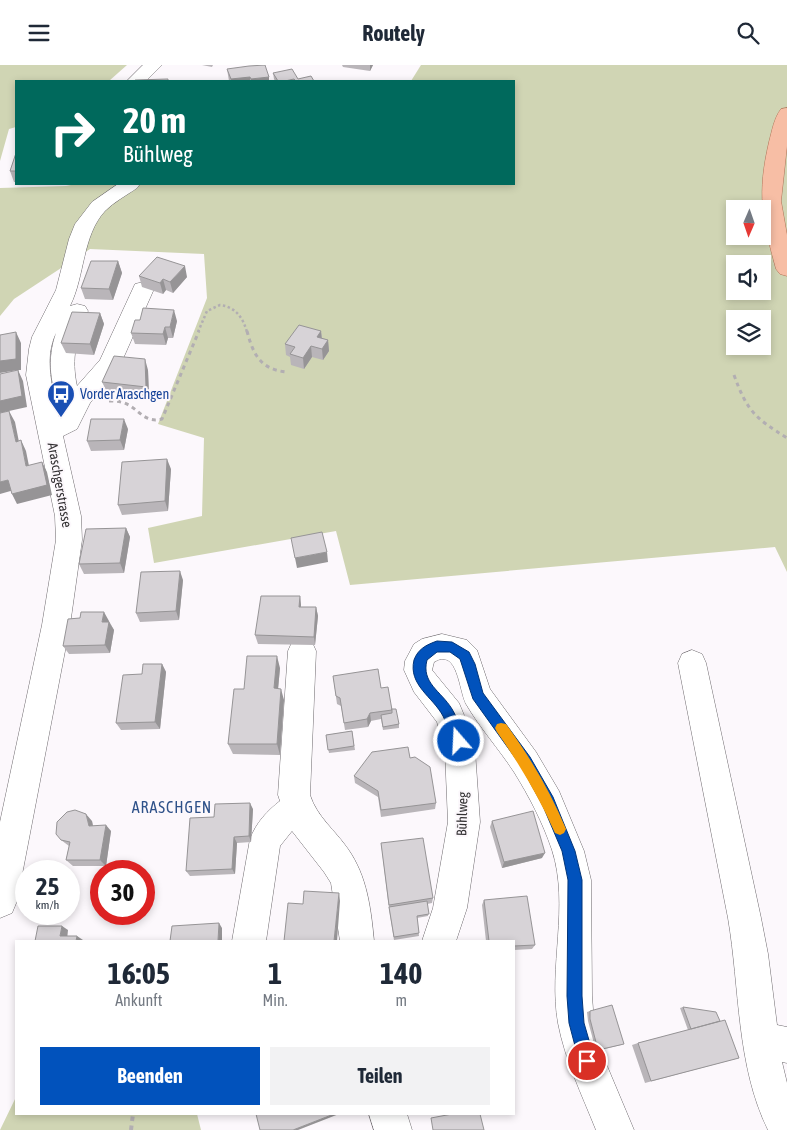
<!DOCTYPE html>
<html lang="de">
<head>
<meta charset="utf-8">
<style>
	:root { --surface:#fff; --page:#f2f2f3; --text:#1f2937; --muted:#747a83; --accent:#0152bc }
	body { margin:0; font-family:"Asap Condensed",sans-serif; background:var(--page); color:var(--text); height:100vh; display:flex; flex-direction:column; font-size:19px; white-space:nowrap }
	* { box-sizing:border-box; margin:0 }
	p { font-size:16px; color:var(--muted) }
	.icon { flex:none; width:28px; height:28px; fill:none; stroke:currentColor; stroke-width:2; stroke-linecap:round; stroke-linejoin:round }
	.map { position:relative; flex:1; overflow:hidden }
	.drawer { position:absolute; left:15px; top:875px; width:500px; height:175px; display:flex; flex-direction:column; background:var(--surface); border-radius:0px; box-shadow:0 2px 8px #0003 }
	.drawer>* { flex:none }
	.top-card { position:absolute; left:15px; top:15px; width:500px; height:105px; border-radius:0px; box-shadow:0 2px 8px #0003; background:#00695c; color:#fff; overflow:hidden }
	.needle { width:32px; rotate:182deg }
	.tools { position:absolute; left:726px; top:135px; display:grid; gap:10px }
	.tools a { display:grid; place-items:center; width:45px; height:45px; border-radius:0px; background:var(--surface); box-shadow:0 2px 8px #0003; font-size:25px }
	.speed { position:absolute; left:15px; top:795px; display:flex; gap:10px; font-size:25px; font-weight:700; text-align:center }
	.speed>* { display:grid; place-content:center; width:65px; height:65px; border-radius:50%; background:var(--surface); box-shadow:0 2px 8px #0003; line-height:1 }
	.speed small { font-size:12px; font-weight:400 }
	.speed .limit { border:8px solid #d22; background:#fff; color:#111 }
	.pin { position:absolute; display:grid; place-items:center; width:42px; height:42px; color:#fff; margin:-21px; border:2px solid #fff; border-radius:50%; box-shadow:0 1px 5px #0007 }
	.me { position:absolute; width:55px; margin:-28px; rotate:341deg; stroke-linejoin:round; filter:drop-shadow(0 0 4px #0008) }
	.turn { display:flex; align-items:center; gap:18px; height:105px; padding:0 25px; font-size:22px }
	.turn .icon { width:65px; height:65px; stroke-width:2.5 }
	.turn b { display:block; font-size:35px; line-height:42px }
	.eta { display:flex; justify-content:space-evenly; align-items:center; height:85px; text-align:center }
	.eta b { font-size:30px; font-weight:700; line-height:35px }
	.primary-button { display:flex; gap:10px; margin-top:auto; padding:10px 25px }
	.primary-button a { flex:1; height:58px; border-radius:0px; background:var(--accent); color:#fff; font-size:20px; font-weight:700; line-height:58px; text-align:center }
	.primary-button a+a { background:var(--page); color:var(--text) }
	header { display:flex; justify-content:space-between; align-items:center; height:65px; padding:0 25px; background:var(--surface); font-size:22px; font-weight:700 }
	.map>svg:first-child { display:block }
</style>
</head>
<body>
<header><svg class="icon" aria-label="menu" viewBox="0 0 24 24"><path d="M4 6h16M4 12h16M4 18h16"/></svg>Routely<svg class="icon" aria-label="search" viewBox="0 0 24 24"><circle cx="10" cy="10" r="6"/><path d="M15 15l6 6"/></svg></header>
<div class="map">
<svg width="787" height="1065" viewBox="0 0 787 1065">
	<rect width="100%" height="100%" fill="#fcf8fc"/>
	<path fill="#d0d5b4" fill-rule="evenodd" d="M 0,0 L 127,0 L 109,16 L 16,16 L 16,62 L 9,64 L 0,96 Z
		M 421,0 L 787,0 L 787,507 L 775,482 L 350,520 L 336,466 L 154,498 L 148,463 L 202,451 L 204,373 L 158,359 L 207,233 L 204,189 L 90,184 L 14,234 L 0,251 L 0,123 L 66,121 L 76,119 L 514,119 L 514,16 L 411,16 ZM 735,144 L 762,144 L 762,171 L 735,171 ZM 735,199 L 762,199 L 762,226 L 735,226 ZM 735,254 L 762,254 L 762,281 L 735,281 Z
		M 16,1032 L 16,1049 L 197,1049 L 201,1065 L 0,1065 Z"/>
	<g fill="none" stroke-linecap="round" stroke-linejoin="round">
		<g stroke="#6f6b6f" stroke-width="1">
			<path id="minor" d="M 143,0 L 162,0 L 146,16 L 127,16 Z
				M 118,119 L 140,119 L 137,123 C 127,130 114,137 105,146 C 82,171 85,211 70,241 L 77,239 L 85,241 L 88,246 C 76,271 71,294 77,321 L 100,295 L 135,219 L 143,217 L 151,219 L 154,224 L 118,305 L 90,338 L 77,364 L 63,371 L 81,451 L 82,475 L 70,560 L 17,836 L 12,848 L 0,853 L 0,757 L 42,560 L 56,475 L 55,451 L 26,310 L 29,284 L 32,272 L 56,225 L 69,174 L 75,159 L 92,137 ZM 56,268 C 47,294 50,321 62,346 L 59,352 C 53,325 43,294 56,268 Z
				M 442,569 L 467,575 L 477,585 L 490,624 L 536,687 L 559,726 L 584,786 L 591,815 L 592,931 L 594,958 L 605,996 L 634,1065 L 596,1065 C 582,1030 565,995 558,958 C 548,902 570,841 552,785 C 543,758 529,731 514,707 C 499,684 480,663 466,639 C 459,626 458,582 434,597 L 432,605 L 459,638 L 471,667 L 475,686 L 480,757 L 467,843 L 456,876 L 422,876 L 433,843 L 448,757 L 445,686 L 437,657 L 414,627 L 404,605 L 405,596 L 414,579 L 422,574 Z
				M 302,573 L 312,577 L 316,586 L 310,730 C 317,752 335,765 348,784 C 367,811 371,844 374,876 L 340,876 L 331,818 L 324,807 L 292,766 L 280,781 L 266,876 L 232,876 L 250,774 C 256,758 267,746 280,736 L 278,730 L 288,586 L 292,577 Z
				M 692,585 L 702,589 L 706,598 L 761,853 L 768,889 L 777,960 L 787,962 L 787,998 L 782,997 L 787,1018 L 787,1065 L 768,1065 C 736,1000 740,923 728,853 L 678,598 L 682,589 Z
				M 369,1049 L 407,1049 L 412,1065 L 374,1065 Z"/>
		</g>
		<g stroke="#af7156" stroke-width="1">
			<path id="major" d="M 787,43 L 787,81 L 781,136 L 787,170 L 787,211 L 780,209 L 776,204 C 762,153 757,129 769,77 C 772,66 774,53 781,44 Z"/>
		</g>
		<path stroke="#b2aeb2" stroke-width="2.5" stroke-dasharray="2.5 2.5" stroke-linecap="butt" d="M 198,267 L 207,246 L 220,240 C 236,242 243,253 247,267"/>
		<path stroke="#b2aeb2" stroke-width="3" stroke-dasharray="4 4" stroke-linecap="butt" d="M 247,266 C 253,289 260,304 286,307
			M 734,310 C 747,346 755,353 787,373
			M 109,336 C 138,334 139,360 162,354 L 199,266"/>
		<path stroke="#b2aeb2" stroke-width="4" stroke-dasharray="4.5 4.5" stroke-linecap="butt" d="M 131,1065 L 133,1049"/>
		<use href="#minor" fill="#fff" fill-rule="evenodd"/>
		<use href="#major" fill="#f7bea5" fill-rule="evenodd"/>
	</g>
	<path fill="#b9b5b9" d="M 202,0 L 213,0 L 212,2 Z
		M 342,0 L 373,0 L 370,6 L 343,2 Z
		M 227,4 L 269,12 L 269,16 L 229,16 Z
		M 273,8 L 298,14 L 314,16 L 275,16 L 274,14 Z
		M 16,88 L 16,117 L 14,117 L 10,106 Z
		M 118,196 L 122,208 L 113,235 L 85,234 L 81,223 Z
		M 139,211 L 187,212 L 173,228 L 166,225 L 163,229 L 142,222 Z
		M 100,248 L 104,259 L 94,290 L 66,288 L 61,278 Z
		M 177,256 L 173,273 L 168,273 L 166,280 L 135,279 L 131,268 Z
		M 321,266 L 322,273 L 328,275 L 329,286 L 323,295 L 312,292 L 304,304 L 291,300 L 290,292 L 286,290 L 285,279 Z
		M 148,305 L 149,332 L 107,327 L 102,317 Z
		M 128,364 L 124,385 L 91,386 L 87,376 Z
		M 171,404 L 168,446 L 122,450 L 118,440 Z
		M 126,463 L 130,472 L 124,508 L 84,509 L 79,499 Z
		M 183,515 L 179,555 L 140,557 L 136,548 Z
		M 300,531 L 301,542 L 316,542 L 318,551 L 315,580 L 258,579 L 255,570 Z
		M 109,556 L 114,565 L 110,588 L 69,589 L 63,581 Z
		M 162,599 L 166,607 L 160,664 L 121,665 L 116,658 L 142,609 Z
		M 280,603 L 278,624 L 284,635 L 280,690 L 233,689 L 228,679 L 244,624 Z
		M 333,611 L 381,623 L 392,644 L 399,659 L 399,663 L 383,665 L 381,654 L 371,656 L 368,662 L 345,665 L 341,641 L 337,639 Z
		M 352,666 L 355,685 L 329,688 L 326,670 Z
		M 410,693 L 436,738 L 435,744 L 381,752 L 378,732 L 355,718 L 354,711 Z
		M 253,744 L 251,777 L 237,778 L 235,809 L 190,811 L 186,806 L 214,752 Z
		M 92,756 L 93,761 L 111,766 L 106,801 L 73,801 L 66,795 L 69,781 L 61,775 Z
		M 492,756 L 542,793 L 502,803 L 490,762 Z
		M 381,778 L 433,833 L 432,838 L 427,839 L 428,851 L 417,853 L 419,871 L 394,875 L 389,844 Z
		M 484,835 L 535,880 L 532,884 L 514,885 L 514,876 L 486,876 L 482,840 Z
		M 683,942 L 720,956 L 739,993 L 645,1018 L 632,980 L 638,978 L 688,965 L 680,943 Z
		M 590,946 L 621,980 L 596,986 L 588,956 L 587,947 Z"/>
	<path fill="#969496" d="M 370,0 L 373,0 L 370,6 Z
		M 250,12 L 250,16 L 231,16 L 231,14 Z
		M 269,12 L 269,16 L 251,16 L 251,14 Z
		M 118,196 L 122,208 L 113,235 L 109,224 Z
		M 185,201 L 187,212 L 173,228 L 170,217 Z
		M 163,214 L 166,225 L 163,229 L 160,218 Z
		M 174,245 L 177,256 L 173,273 L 170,262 Z
		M 100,248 L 104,259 L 94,290 L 90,279 Z
		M 165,262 L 168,273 L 166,280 L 163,269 Z
		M 321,266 L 322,277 L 317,272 Z
		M 16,267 L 21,278 L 21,305 L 18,305 L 23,316 L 27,342 L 0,348 L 0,336 L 18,305 L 0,308 L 0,296 Z
		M 328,275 L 329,286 L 323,295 L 322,284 Z
		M 311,281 L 312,292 L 304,304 L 303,293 Z
		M 145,294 L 148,305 L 149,332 L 146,322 Z
		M 9,346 L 15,357 L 21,387 L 16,377 Z
		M 124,354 L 128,364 L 124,385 L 120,375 Z
		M 21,375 L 26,386 L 31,411 L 26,401 Z
		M 167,394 L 171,404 L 168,446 L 165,436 Z
		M 42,397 L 47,407 L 52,430 L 17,439 L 12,429 Z
		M 8,415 L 14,425 L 0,429 L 0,417 Z
		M 126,463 L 130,472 L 124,508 L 120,498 Z
		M 327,487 L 328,497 L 297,503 L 295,493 Z
		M 180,506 L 183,515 L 179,555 L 176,546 Z
		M 300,531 L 301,540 L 300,550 L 299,542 Z
		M 316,542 L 318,551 L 315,580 L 314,572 Z
		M 104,547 L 109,556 L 107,566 L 102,557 Z
		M 109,557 L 114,565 L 110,588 L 105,580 Z
		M 277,591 L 280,603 L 277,635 L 274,623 Z
		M 162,599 L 166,607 L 160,664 L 155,657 Z
		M 281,624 L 284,635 L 280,690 L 277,679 Z
		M 370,648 L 371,656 L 368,662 L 367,654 Z
		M 250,738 L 253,744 L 251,777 L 249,771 Z
		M 86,749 L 92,756 L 94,767 L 89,761 Z
		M 106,760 L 111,766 L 106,801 L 100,795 Z
		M 234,772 L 237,778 L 235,809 L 232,804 Z
		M 545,788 L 542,793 L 502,803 L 504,797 Z
		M 339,828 L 340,836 L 337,876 L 334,876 Z
		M 219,858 L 222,863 L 222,876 L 218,876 Z
		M 62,861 L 68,865 L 67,875 L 60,871 Z
		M 77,871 L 83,875 L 83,876 L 76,876 Z
		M 334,1049 L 339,1049 L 298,1065 L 293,1065 Z"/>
	<path fill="#d7d3d7" stroke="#969496" d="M 265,0 L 269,12 L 251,14 L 250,12 L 231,14 L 227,4 L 249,1 Z
		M 292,4 L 298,14 L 311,11 L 314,16 L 296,16 L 294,14 L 285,16 L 278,16 L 273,8 Z
		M 168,14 L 168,16 L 135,16 L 135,15 Z
		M 16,88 L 16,106 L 10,106 Z
		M 157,192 L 185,201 L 170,217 L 163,214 L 160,218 L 139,211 Z
		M 91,196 L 118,196 L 109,224 L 81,223 Z
		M 143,243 L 174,245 L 170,262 L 165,262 L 163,269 L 131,268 L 135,255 L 140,255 Z
		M 72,247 L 100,248 L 90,279 L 61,278 Z
		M 299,260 L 321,266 L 317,272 L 328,275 L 322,284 L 311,281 L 303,293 L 290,289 L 295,282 L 285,279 Z
		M 16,267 L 16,294 L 0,296 L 0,270 Z
		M 114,291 L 145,294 L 146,322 L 102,317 Z
		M 18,305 L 22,331 L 0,336 L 0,309 Z
		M 9,346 L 16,377 L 21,375 L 26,401 L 42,397 L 47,420 L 12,429 L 8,415 L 0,417 L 0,348 Z
		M 91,354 L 124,354 L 120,375 L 87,376 Z
		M 167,394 L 165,436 L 118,440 L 122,397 Z
		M 126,463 L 120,498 L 79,499 L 86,464 Z
		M 322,467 L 327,487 L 295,493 L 291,473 Z
		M 180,506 L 176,546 L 136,548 L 141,507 Z
		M 261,531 L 300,531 L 299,542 L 316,542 L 314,572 L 255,570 Z
		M 81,547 L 104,547 L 102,557 L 109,557 L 105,580 L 63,581 L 68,554 L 80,553 Z
		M 247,591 L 277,591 L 274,623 L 281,624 L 277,679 L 228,679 L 234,624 L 244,624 Z
		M 143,599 L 162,599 L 155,657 L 116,658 L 123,610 L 142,609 Z
		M 378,604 L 381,623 L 388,622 L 392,645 L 370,648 L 367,654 L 344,658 L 340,633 L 336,631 L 333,611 Z
		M 391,644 L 396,644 L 399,659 L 383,662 L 381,650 L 392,648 L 392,645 Z
		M 352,666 L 354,681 L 328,685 L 326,670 Z
		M 408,682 L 410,693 L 415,692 L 430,702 L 436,738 L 381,745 L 378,726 L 354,711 L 372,687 Z
		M 250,738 L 249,771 L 234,772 L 232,804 L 186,806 L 190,753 L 214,752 L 215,739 Z
		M 75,745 L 86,749 L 89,761 L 106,760 L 100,795 L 66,795 L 70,777 L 61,775 L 56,769 L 57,757 L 67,747 Z
		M 533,746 L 545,788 L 504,797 L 492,756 Z
		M 423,773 L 433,833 L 389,840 L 381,778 Z
		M 304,826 L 339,828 L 334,876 L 335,876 L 284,876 L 288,838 L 303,839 Z
		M 527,831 L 535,880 L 514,881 L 514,876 L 489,876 L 484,835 Z
		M 427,836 L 429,849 L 417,851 L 419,868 L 394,872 L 389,842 Z
		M 219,858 L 218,876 L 170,876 L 172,861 Z
		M 38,861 L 62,861 L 60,871 L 77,871 L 76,876 L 35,876 Z
		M 612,940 L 624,979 L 598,985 L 590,954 L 590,946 Z
		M 683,942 L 716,947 L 720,956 L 691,964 Z
		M 725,955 L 739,993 L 651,1016 L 638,978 Z
		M 256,1049 L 334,1049 L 293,1065 L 260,1065 Z
		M 452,1049 L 480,1049 L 484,1065 L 433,1065 L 431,1053 Z"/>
	<path fill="#0152bc" stroke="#01357a" d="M 437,576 L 452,577 L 469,587 L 475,599 L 483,628 L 530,692 L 553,732 L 575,786 L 582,815 L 582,931 L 584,958 L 595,996 L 592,1001 L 587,1003 L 582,1001 L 579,996 L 569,958 L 567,931 L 568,815 L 562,786 L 543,741 L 521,701 L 473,634 L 460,594 L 450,587 L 437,587 L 427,595 C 421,618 441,626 452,644 C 458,653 461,666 465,676 L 463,681 L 459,682 L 455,681 C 450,671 448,660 443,651 C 433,632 408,620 414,595 C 418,584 426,580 437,576 Z"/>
	<path fill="#f59e0b" d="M 501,658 L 506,659 C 530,692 550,726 566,764 L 564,768 L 560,770 L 555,768 C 539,732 520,700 497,667 L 495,663 L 497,659 Z"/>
	<defs>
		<g id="bus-pin" transform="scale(1.4375)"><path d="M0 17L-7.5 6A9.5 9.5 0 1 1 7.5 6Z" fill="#1a4fb4" stroke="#fcf8fc"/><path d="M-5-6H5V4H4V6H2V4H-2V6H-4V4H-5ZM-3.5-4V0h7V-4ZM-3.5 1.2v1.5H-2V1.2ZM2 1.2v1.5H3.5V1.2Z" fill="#fff"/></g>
	</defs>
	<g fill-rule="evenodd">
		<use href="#bus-pin" x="61" y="329"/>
	</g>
	<g text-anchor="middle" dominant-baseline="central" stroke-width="4" stroke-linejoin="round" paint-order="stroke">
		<g font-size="14" fill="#164399" stroke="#fcf8fc" text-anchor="start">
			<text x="80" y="329">Vorder Araschgen</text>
		</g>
		<g font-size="14" fill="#343234" stroke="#fcf8fc">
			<text transform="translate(60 420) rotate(80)">Araschgerstrasse</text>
			<text transform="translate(462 749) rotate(-88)">Bühlweg</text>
		</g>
		<g font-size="16" letter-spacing="1" fill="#2e5189" stroke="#fcf8fc">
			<text x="172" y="742">ARASCHGEN</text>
		</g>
	</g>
</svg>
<div class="tools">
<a><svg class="needle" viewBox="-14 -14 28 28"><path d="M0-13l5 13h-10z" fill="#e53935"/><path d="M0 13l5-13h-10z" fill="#747a83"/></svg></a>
<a><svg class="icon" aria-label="sound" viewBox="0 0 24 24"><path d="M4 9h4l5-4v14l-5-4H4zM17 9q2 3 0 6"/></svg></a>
<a><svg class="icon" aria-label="layers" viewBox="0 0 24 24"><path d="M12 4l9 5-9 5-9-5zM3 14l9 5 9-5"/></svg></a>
</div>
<div class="speed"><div>25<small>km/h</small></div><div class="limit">30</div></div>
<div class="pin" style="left:587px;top:996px;background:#d93025"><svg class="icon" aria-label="arrive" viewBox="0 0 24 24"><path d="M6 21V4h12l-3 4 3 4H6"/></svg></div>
<svg class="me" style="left:459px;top:676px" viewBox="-20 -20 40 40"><circle r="17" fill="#0152bc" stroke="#fff" stroke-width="3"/><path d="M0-11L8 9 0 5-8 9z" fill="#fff"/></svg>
<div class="top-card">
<div class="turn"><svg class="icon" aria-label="right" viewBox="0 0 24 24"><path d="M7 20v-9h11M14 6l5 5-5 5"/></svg><div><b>20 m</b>Bühlweg</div></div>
</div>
<section class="drawer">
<div class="eta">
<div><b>16:05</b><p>Ankunft</p></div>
<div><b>1</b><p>Min.</p></div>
<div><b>140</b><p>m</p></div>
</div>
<div class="primary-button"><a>Beenden</a><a>Teilen</a></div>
</section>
</div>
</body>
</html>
